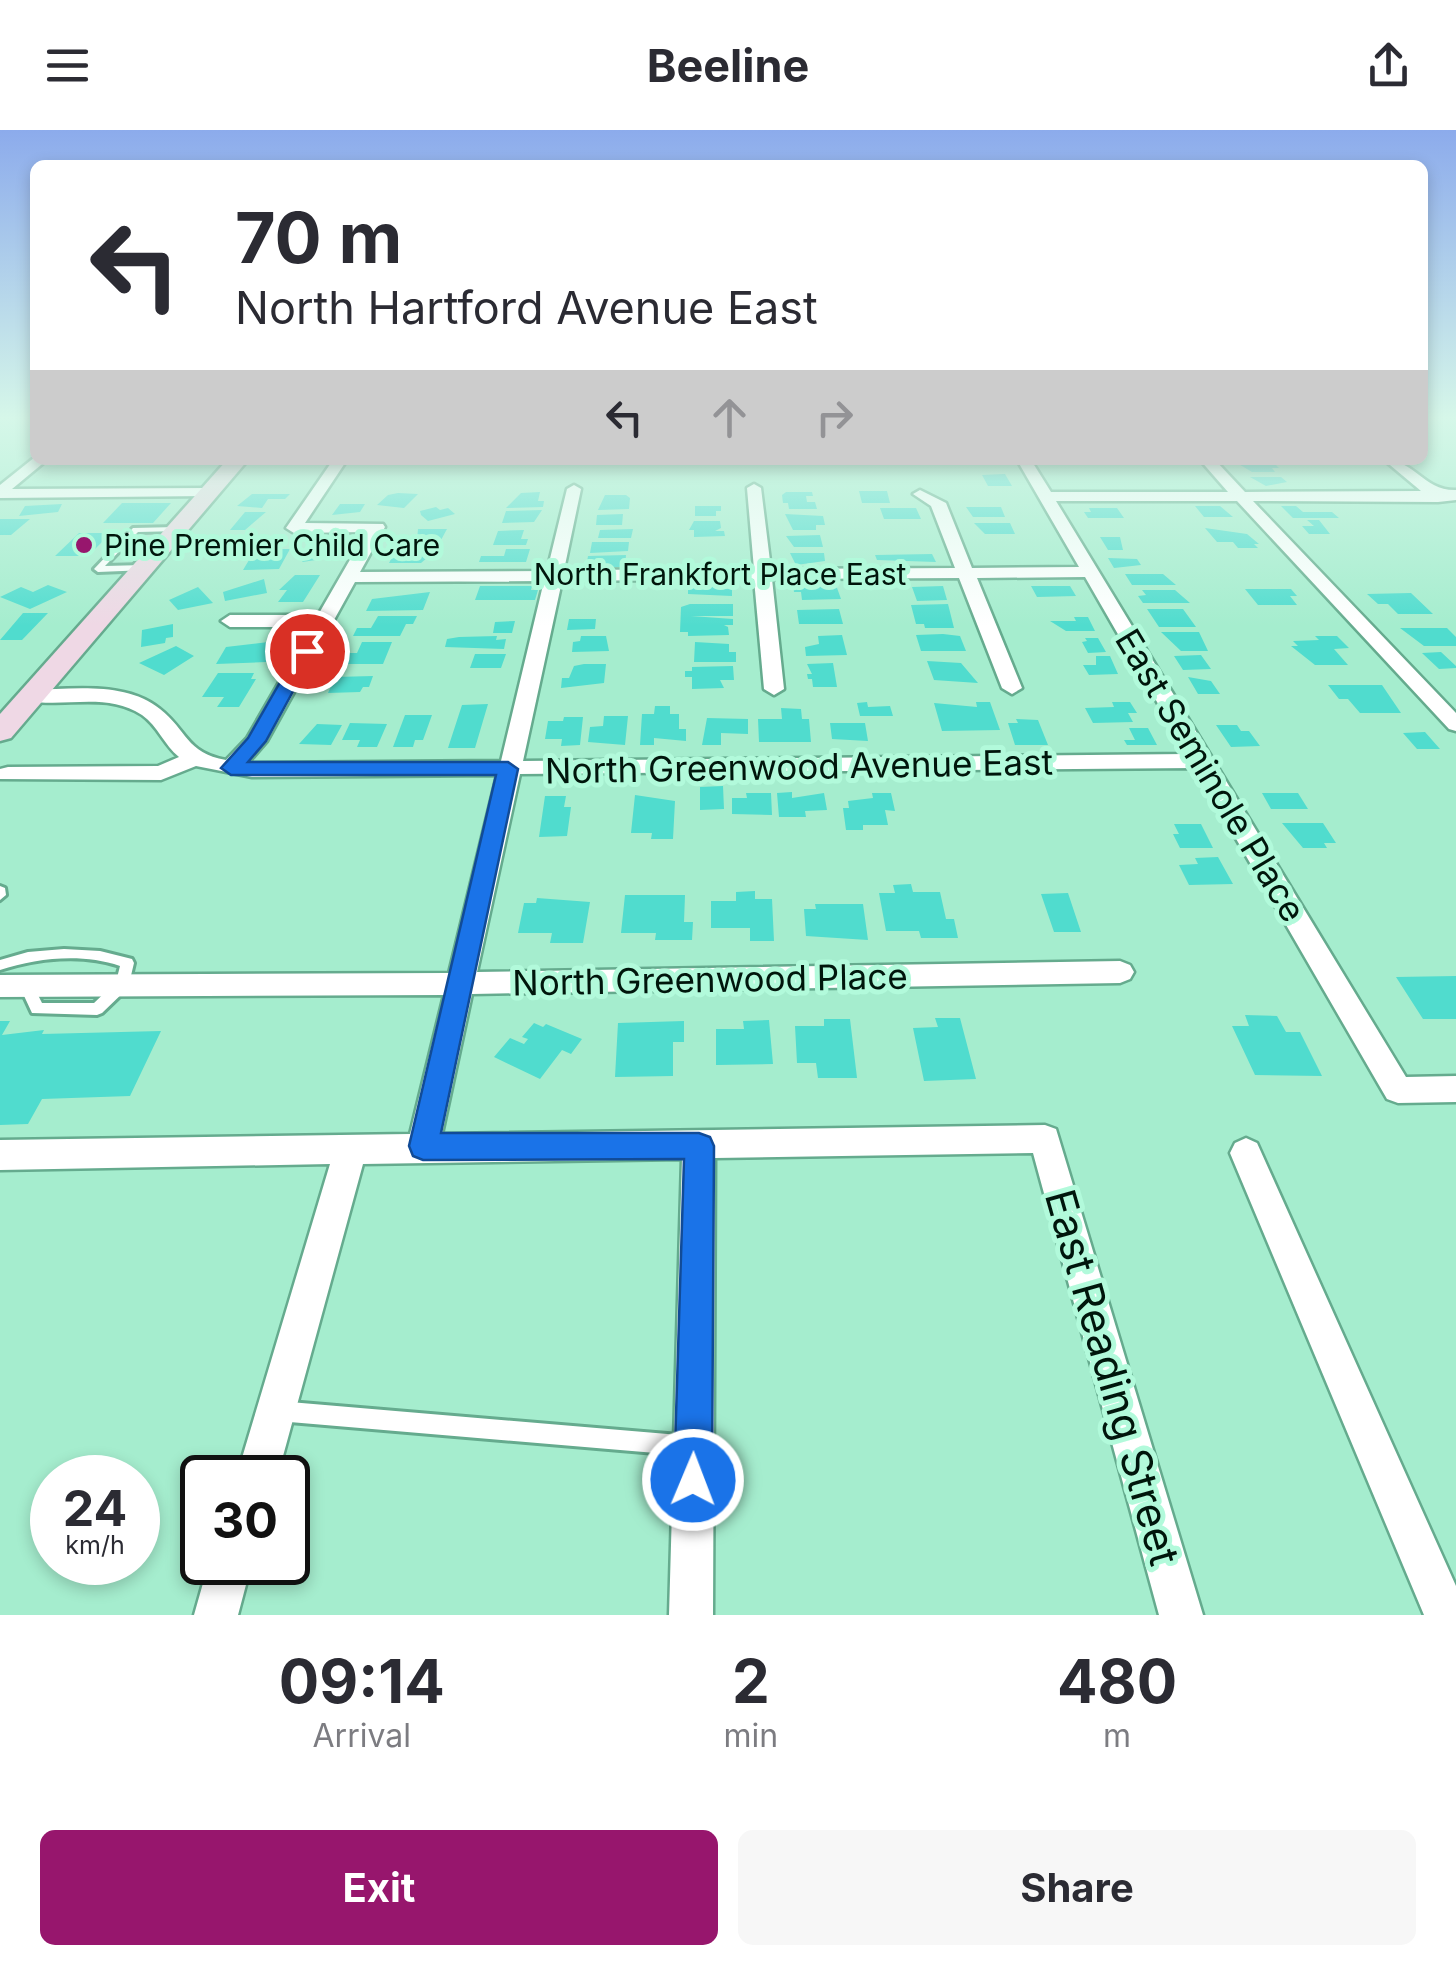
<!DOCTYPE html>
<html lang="en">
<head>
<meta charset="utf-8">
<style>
	:root { --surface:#fff; --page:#f7f7f7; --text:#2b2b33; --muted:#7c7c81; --accent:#97166d }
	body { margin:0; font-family:Inter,sans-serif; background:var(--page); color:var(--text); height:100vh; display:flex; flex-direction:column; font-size:38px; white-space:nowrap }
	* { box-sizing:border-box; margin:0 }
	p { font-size:32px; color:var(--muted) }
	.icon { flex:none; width:55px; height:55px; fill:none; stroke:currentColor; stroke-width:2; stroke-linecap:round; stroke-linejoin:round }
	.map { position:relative; height:1485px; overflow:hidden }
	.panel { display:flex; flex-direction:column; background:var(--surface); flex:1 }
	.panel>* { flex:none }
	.hud { position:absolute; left:30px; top:30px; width:1398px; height:305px; border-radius:15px; box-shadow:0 5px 15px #0003; background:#fff; color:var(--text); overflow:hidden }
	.speed { position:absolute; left:30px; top:1325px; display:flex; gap:20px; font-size:50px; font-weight:700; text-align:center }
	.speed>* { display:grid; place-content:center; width:130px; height:130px; border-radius:50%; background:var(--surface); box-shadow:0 5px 15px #0003; line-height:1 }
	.speed small { font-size:25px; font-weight:400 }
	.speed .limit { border:5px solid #111; border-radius:15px; background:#fff; color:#111 }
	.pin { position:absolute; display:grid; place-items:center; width:85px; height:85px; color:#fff; margin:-42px; border:5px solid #fff; border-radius:50%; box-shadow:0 2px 10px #0007 }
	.me { position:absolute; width:110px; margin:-55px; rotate:1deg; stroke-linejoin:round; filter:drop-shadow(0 0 8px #0008) }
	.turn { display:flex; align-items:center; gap:35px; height:210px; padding:0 40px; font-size:45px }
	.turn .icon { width:130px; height:130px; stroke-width:2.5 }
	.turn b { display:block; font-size:70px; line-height:85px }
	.lanes { display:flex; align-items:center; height:95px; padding:0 40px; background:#0003; justify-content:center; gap:50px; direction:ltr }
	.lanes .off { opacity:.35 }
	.eta { display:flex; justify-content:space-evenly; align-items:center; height:170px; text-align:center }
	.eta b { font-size:60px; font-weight:700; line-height:70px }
	.cta { display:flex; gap:20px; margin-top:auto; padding:20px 40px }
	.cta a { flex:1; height:115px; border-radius:15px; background:var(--accent); color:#fff; font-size:40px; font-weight:700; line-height:115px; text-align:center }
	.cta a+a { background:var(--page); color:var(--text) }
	header { display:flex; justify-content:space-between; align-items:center; height:130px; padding:0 40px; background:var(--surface); font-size:45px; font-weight:700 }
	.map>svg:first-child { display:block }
</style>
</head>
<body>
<header><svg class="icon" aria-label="menu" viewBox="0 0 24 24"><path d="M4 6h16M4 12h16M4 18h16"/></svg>Beeline<svg class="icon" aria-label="share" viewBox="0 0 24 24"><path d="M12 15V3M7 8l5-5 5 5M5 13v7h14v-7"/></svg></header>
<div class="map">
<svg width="1456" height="1485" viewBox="0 0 1456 1485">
	<rect width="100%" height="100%" fill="#a5edce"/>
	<path fill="#50dcce" d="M 1237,333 L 1274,333 L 1279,338 L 1272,338 L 1275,342 L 1252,342 Z
		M 1005,344 L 1012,356 L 988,356 L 982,345 Z
		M 1250,347 L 1281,347 L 1287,352 L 1266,356 Z
		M 859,361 L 887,361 L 890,373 L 862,373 Z
		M 540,362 L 538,371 L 544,371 L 543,377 L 506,378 L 521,363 Z
		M 786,362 L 812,362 L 813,366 L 806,366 L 807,372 L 815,372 L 817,379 L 789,379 L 788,373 L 783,373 L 782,365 Z
		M 398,363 L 418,364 L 404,378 L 377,375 L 388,365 Z
		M 252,364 L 290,364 L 285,369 L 268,369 L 262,378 L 237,376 Z
		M 605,365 L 626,365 L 630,368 L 629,379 L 598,380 Z
		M 122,373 L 171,373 L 153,393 L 103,393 Z
		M 62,374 L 58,382 L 19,386 L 25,376 Z
		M 340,374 L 365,374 L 360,382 L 332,385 Z
		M 695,376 L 721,376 L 721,381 L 716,381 L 716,386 L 695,386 Z
		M 1195,376 L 1220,376 L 1233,387 L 1204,387 Z
		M 1281,376 L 1296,376 L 1303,382 L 1332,382 L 1339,388 L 1293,388 Z
		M 436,377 L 440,380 L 448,378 L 455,384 L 428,391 L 421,385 L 420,381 Z
		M 966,377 L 1001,377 L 1005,387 L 973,387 Z
		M 880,378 L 916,378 L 921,389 L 884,389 Z
		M 1089,378 L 1117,378 L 1124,388 L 1088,388 L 1084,382 L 1091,382 Z
		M 542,380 L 534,392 L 502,393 L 506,381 Z
		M 245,382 L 266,382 L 245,400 L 230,400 Z
		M 623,384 L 622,395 L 596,395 L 597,385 Z
		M 785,384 L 823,386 L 825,395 L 816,395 L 816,400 L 793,400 Z
		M 0,389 L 30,389 L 11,405 L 0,405 Z
		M 1307,390 L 1319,390 L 1330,404 L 1309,404 L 1302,396 L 1314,396 Z
		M 694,391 L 720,391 L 721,398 L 715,401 L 724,401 L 725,406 L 694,407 L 694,400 L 689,400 Z
		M 974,393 L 1010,393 L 1015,404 L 985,404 Z
		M 1205,398 L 1247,404 L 1259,414 L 1254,414 L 1258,418 L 1238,418 L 1233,412 L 1217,412 Z
		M 418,399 L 447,399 L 441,410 L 417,410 Z
		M 633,399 L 631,408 L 598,408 L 600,400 Z
		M 524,400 L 521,409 L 528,409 L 526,415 L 493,415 L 498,401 Z
		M 79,403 L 111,403 L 88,426 L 55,426 Z
		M 820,405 L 823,417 L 794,417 L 786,406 Z
		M 244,406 L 254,414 L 215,427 L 205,419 Z
		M 1100,407 L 1120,407 L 1123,420 L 1108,420 Z
		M 592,412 L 629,412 L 628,421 L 590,423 Z
		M 324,414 L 338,414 L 330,428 L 302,432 L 310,418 L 322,418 Z
		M 397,418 L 428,418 L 427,421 L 435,421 L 421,433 L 389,433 Z
		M 276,419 L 290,419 L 279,439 L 243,440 L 252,425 L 272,425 Z
		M 506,419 L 530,419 L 526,432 L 479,432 L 481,426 L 504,426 Z
		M 790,423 L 824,423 L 825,431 L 796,435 Z
		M 932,424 L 936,432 L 877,430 L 875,425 Z
		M 626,425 L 625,437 L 593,438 L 594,432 L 587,432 L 588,426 Z
		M 1108,428 L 1137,429 L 1141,435 L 1114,438 Z
		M 1125,444 L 1163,444 L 1176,455 L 1132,455 Z
		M 295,445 L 320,445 L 303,472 L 278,472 L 287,460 L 279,460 Z
		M 264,449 L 267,463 L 225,471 L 223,462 Z
		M 724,454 L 724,459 L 732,459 L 732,466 L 688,464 L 688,455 Z
		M 48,455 L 67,462 L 30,479 L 0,467 L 21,457 L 33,462 Z
		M 793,455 L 836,455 L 841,469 L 802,470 L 801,462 L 794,462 Z
		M 480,456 L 532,456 L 531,460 L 538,460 L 535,470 L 475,470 Z
		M 943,456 L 947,470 L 917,471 L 912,457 Z
		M 1031,456 L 1070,456 L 1076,466 L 1037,467 Z
		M 198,457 L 213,473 L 178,480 L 169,470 Z
		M 1245,459 L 1291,459 L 1297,466 L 1290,466 L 1297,475 L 1258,475 Z
		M 1142,460 L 1175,460 L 1190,473 L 1143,473 L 1138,466 L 1146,465 Z
		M 430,462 L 423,480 L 366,481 L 372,469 Z
		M 1411,463 L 1433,484 L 1398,484 L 1388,474 L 1378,474 L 1367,464 Z
		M 690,474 L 733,474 L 733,486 L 691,486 L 733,489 L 733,495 L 724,495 L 728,497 L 729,505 L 688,506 L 688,502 L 680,502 L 681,477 Z
		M 948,474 L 954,498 L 925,498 L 924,494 L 916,494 L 911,475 Z
		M 839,479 L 843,494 L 799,494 L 797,480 Z
		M 1147,479 L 1183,479 L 1196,497 L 1159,497 Z
		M 23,483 L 48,483 L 22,510 L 0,510 Z
		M 378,486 L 417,486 L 413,494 L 406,494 L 400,506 L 353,506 L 357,498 L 371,498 Z
		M 1074,487 L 1088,487 L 1095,501 L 1066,501 L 1050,491 L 1076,491 Z
		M 569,489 L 596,489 L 595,499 L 567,500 Z
		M 515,491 L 512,503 L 493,503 L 495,492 Z
		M 173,494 L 173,507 L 166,508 L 165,513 L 141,517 L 142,500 Z
		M 1400,498 L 1447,498 L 1456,507 L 1456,516 L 1424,516 Z
		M 1161,502 L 1199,502 L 1208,521 L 1181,521 Z
		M 943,504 L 960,506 L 966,521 L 921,521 L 916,505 Z
		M 842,505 L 847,525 L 806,526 L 805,517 L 819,514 L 818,506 Z
		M 497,506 L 496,510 L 506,509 L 504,519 L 445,517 L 447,509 L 459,507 Z
		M 581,506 L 606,506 L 609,521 L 572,522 L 573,512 L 580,511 Z
		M 1315,506 L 1337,506 L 1349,518 L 1334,519 L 1348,535 L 1315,535 L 1291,516 L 1298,516 L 1293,511 L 1319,510 Z
		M 1085,508 L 1098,508 L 1106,522 L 1088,523 L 1082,512 L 1087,511 Z
		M 277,511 L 266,532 L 216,534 L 226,517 Z
		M 362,512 L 392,512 L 383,534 L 340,534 L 345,523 L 357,523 Z
		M 695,512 L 729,514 L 729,522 L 736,522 L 736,532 L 694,532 Z
		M 176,516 L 194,526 L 164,545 L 139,533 Z
		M 1441,522 L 1456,536 L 1456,538 L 1439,539 L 1422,523 Z
		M 475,524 L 506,524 L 501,538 L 470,538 Z
		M 1201,525 L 1211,539 L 1183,540 L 1174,526 Z
		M 1096,526 L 1110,526 L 1118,544 L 1089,545 L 1083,535 L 1096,535 Z
		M 927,531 L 961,533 L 978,553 L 934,550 Z
		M 833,533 L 837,557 L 813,557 L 812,549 L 808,549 L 807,544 L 812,544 L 807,534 Z
		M 584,534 L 606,534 L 604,553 L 561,558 L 562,548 L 569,548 L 574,536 Z
		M 733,536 L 734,550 L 720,550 L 724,558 L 692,559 L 692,547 L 685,547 L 685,541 L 692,541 L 692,537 Z
		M 218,543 L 254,543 L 251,549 L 256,549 L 239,577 L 217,577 L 224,567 L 202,567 Z
		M 373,546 L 369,557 L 363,557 L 360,562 L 328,563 L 335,547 Z
		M 1188,547 L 1211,551 L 1220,564 L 1198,564 Z
		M 1328,555 L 1382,555 L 1401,583 L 1360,583 L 1348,569 L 1339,569 Z
		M 867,572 L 868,577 L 890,576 L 893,586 L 860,586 L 857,573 Z
		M 976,572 L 990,572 L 1000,600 L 942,601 L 934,573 L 977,577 Z
		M 1112,572 L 1130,572 L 1137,583 L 1128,583 L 1133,592 L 1093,593 L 1085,578 L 1114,577 Z
		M 488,574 L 475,618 L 448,618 L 462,575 Z
		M 655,576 L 670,576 L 670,584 L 679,584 L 679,599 L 686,599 L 686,611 L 654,608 L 654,615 L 640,615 L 642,584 L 654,584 Z
		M 781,578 L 801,579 L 802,589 L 809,589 L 811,612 L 759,612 L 758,589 L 782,589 Z
		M 405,585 L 432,585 L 423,610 L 415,610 L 413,617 L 393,617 Z
		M 604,586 L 628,586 L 625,615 L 588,612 L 590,597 L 603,596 Z
		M 564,587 L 583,587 L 580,615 L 561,616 L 562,609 L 545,609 L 548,591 L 563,591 Z
		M 707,588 L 748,589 L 748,604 L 721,603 L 721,615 L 702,615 Z
		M 1016,589 L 1038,590 L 1048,615 L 1015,615 L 1008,593 L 1018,593 Z
		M 350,593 L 387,594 L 377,617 L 357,617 L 360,610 L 342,610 Z
		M 830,593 L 865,593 L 868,611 L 832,609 Z
		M 317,594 L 342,595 L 331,615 L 299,614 Z
		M 1216,595 L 1237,595 L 1241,601 L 1249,601 L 1260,616 L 1231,617 Z
		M 1129,598 L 1148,598 L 1157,615 L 1127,615 L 1124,610 L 1135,610 Z
		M 1425,602 L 1440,619 L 1417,619 L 1403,603 Z
		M 723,656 L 724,679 L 700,680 L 700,657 Z
		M 792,662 L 792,668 L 824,663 L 827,680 L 805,681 L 806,687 L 779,687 L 777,663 Z
		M 746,663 L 771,663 L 772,685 L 732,684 L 732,668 L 747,668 Z
		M 872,663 L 891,663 L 895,681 L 885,680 L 888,695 L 863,695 L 863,700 L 846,700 L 843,678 L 849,678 L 848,671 L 873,668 Z
		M 1262,663 L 1298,663 L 1308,679 L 1271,679 Z
		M 635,665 L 675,671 L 673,709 L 651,709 L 652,703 L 631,703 Z
		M 545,666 L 566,666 L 564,677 L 571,677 L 567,706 L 539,707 Z
		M 1282,693 L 1323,693 L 1336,713 L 1324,713 L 1327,718 L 1303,718 Z
		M 1174,694 L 1201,694 L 1213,718 L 1180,718 L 1173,704 L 1179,704 Z
		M 1218,727 L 1233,754 L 1189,755 L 1179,735 L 1198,734 L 1195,728 Z
		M 911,754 L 913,762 L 940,762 L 946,789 L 954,789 L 958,808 L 921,808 L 919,801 L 886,801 L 879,763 L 895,763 L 893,755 Z
		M 755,761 L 755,769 L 772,769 L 774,811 L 750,811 L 750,798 L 711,798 L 711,771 L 736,771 L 736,762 Z
		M 1068,763 L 1081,802 L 1054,802 L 1041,764 Z
		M 625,765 L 685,765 L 684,792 L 693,792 L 692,810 L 655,810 L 656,803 L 621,803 Z
		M 537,768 L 590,772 L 583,813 L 550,813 L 552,803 L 518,803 L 524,773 L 536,773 Z
		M 815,774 L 863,774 L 868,810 L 806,806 L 804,779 L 816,779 Z
		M 1456,846 L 1456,889 L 1423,889 L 1396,847 Z
		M 1245,885 L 1277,886 L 1286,902 L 1300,902 L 1322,946 L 1255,945 L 1232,896 L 1249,896 Z
		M 935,888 L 960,888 L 976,949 L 924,951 L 913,898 L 938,897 Z
		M 824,889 L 850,889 L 857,948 L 818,948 L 816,933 L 797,933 L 795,896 L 824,896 Z
		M 769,890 L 773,934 L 716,935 L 716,899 L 744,899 L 743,891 Z
		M 0,891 L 10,891 L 2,905 L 44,900 L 42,904 L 161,901 L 130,966 L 42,969 L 28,994 L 0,995 Z
		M 684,891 L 684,912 L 673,912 L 673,946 L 615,947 L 618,893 Z
		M 534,893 L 543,897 L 546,894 L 582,909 L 571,924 L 562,920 L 540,949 L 494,927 L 510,908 L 524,914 L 528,909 L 522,907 Z"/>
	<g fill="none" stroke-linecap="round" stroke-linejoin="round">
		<g stroke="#65ab8e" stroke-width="6">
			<path id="lane" d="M 177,397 L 180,397 L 180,401 L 138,402 L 105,436 L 144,435 L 148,438 L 147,440 L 98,442 L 94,439 L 133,398 Z
				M 0,756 L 5,758 L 6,765 L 0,770 Z
				M 64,819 L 100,821 L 132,829 L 134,833 L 128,858 L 102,883 L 97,885 L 32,883 L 19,855 L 21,851 L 26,850 L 31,851 L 42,873 L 94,873 L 116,852 L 120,836 C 82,823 37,828 0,840 L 0,830 L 28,822 Z
				M 278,1271 L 691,1306 L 698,1309 L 701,1316 L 698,1323 L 691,1326 L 278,1291 L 271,1288 L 268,1281 L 271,1274 Z"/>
		</g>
		<g stroke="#65ab8e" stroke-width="5">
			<path id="street" d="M 35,327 L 47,330 L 12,359 L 209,358 L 216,362 L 209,366 L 0,368 L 0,355 Z
				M 333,330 L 347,330 L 305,393 L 383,394 L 385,397 L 360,442 L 547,441 L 567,359 L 574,355 L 581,359 L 564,440 L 754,439 L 747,358 L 754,354 L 761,358 L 771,439 L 955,438 L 931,376 L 913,364 L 920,360 L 946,373 L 972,438 L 1079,437 L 1017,330 L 1031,330 L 1051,362 L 1228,362 L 1200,330 L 1215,330 L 1245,362 L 1421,361 L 1384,330 C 1416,330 1423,361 1456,360 L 1456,370 L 1438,372 L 1253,371 L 1456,583 L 1456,601 L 1449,599 L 1237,371 L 1056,371 L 1406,947 L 1456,946 L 1456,972 L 1398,973 L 1387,969 L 1195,638 L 520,644 L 477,842 L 1120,831 L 1130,835 L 1134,842 L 1130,849 L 1120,853 L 472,864 L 442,1004 L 1045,995 L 1056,999 L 1203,1485 L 1159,1485 L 1033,1023 L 715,1028 L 713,1485 L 669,1485 L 682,1029 L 363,1034 L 277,1348 L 236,1348 L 330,1034 L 0,1040 L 0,1010 L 410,1004 L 444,865 L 0,867 L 0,845 L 449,843 L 497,645 L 252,647 L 196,636 L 161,650 L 0,649 L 0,639 L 8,637 L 158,636 L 179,627 C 164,615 158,596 142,585 C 105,561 63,579 24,570 L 24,562 L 31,560 C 72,559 126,551 160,579 C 187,600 186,623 226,630 L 247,608 L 311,497 L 230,497 L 221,491 L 230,485 L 318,485 L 366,402 L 294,403 L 286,398 ZM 1085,447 L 1187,624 L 523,631 L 562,451 L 754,449 L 764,559 L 774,565 L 784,559 L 772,449 L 959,448 L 1002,558 L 1012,564 L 1022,558 L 977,448 ZM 544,451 L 501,631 L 248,633 L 267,611 L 355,452 Z
				M 1246,1008 L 1257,1013 L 1456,1456 L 1456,1485 L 1424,1485 L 1230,1023 L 1235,1013 Z
				M 209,1432 L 252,1432 L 238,1485 L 194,1485 Z"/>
		</g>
		<g stroke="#65ab8e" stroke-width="5">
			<path id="secondary" d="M 227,330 L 248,330 L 11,608 L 0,611 L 0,584 Z"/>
		</g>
		<use href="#lane" fill="#fff" fill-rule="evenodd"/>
		<use href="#street" fill="#fff" fill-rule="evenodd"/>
		<use href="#secondary" fill="#efd8e5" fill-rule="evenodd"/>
	</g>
	<linearGradient id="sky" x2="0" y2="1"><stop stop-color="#8cabec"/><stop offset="0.58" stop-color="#d6f7e9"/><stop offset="1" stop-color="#d6f7e9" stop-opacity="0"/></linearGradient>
	<rect width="1456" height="496" fill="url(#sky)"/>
	<path fill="#1a73e8" stroke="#114b97" stroke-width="2.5" d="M 307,516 L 315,521 L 266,611 L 248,632 L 508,632 L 518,639 L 441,1003 L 699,1003 L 710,1007 L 714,1016 L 712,1350 L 706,1363 L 693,1369 L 680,1363 L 674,1350 L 684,1029 L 423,1030 L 413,1026 L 409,1016 L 496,645 L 231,645 L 221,638 L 248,608 L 298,521 Z"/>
	<circle fill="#97166d" stroke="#b2fadb" stroke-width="4" cx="84" cy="415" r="10"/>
	<g text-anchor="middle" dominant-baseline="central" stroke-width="10" stroke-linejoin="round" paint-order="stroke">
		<g font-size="30" fill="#00160c" stroke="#b2fadb" text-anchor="start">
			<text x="104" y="415">Pine Premier Child Care</text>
		</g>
		<g font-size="30" fill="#00160c" stroke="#b2fadb">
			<text x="720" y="444">North Frankfort Place East</text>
		</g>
		<g font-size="35" fill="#00160c" stroke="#b2fadb">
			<text transform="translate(799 636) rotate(-1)">North Greenwood Avenue East</text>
			<text transform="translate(1211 645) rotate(59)">East Seminole Place</text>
			<text transform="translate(710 849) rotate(-1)">North Greenwood Place</text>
		</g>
		<g font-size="42" fill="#00160c" stroke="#b2fadb">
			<text transform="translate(1113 1247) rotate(74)">East Reading Street</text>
		</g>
	</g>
</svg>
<div class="speed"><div>24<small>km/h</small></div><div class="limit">30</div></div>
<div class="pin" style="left:307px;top:521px;background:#d93025"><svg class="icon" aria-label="arrive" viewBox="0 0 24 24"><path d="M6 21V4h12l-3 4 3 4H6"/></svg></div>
<svg class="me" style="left:693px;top:1350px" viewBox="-20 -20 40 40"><circle r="17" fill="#1a73e8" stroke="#fff" stroke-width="3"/><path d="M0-11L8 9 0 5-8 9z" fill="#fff"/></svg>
<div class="hud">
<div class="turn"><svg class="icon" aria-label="left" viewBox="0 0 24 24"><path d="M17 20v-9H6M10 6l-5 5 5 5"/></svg><div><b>70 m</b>North Hartford Avenue East</div></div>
<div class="lanes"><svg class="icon" aria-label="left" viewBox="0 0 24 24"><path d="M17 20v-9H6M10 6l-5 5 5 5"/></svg><svg class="icon off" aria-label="ahead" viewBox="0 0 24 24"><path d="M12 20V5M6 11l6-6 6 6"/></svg><svg class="icon off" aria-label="right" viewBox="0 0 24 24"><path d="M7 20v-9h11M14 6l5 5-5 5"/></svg></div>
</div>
</div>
<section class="panel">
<div class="eta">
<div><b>09:14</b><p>Arrival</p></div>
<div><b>2</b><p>min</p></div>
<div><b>480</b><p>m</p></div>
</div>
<div class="cta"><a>Exit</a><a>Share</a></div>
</section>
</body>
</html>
